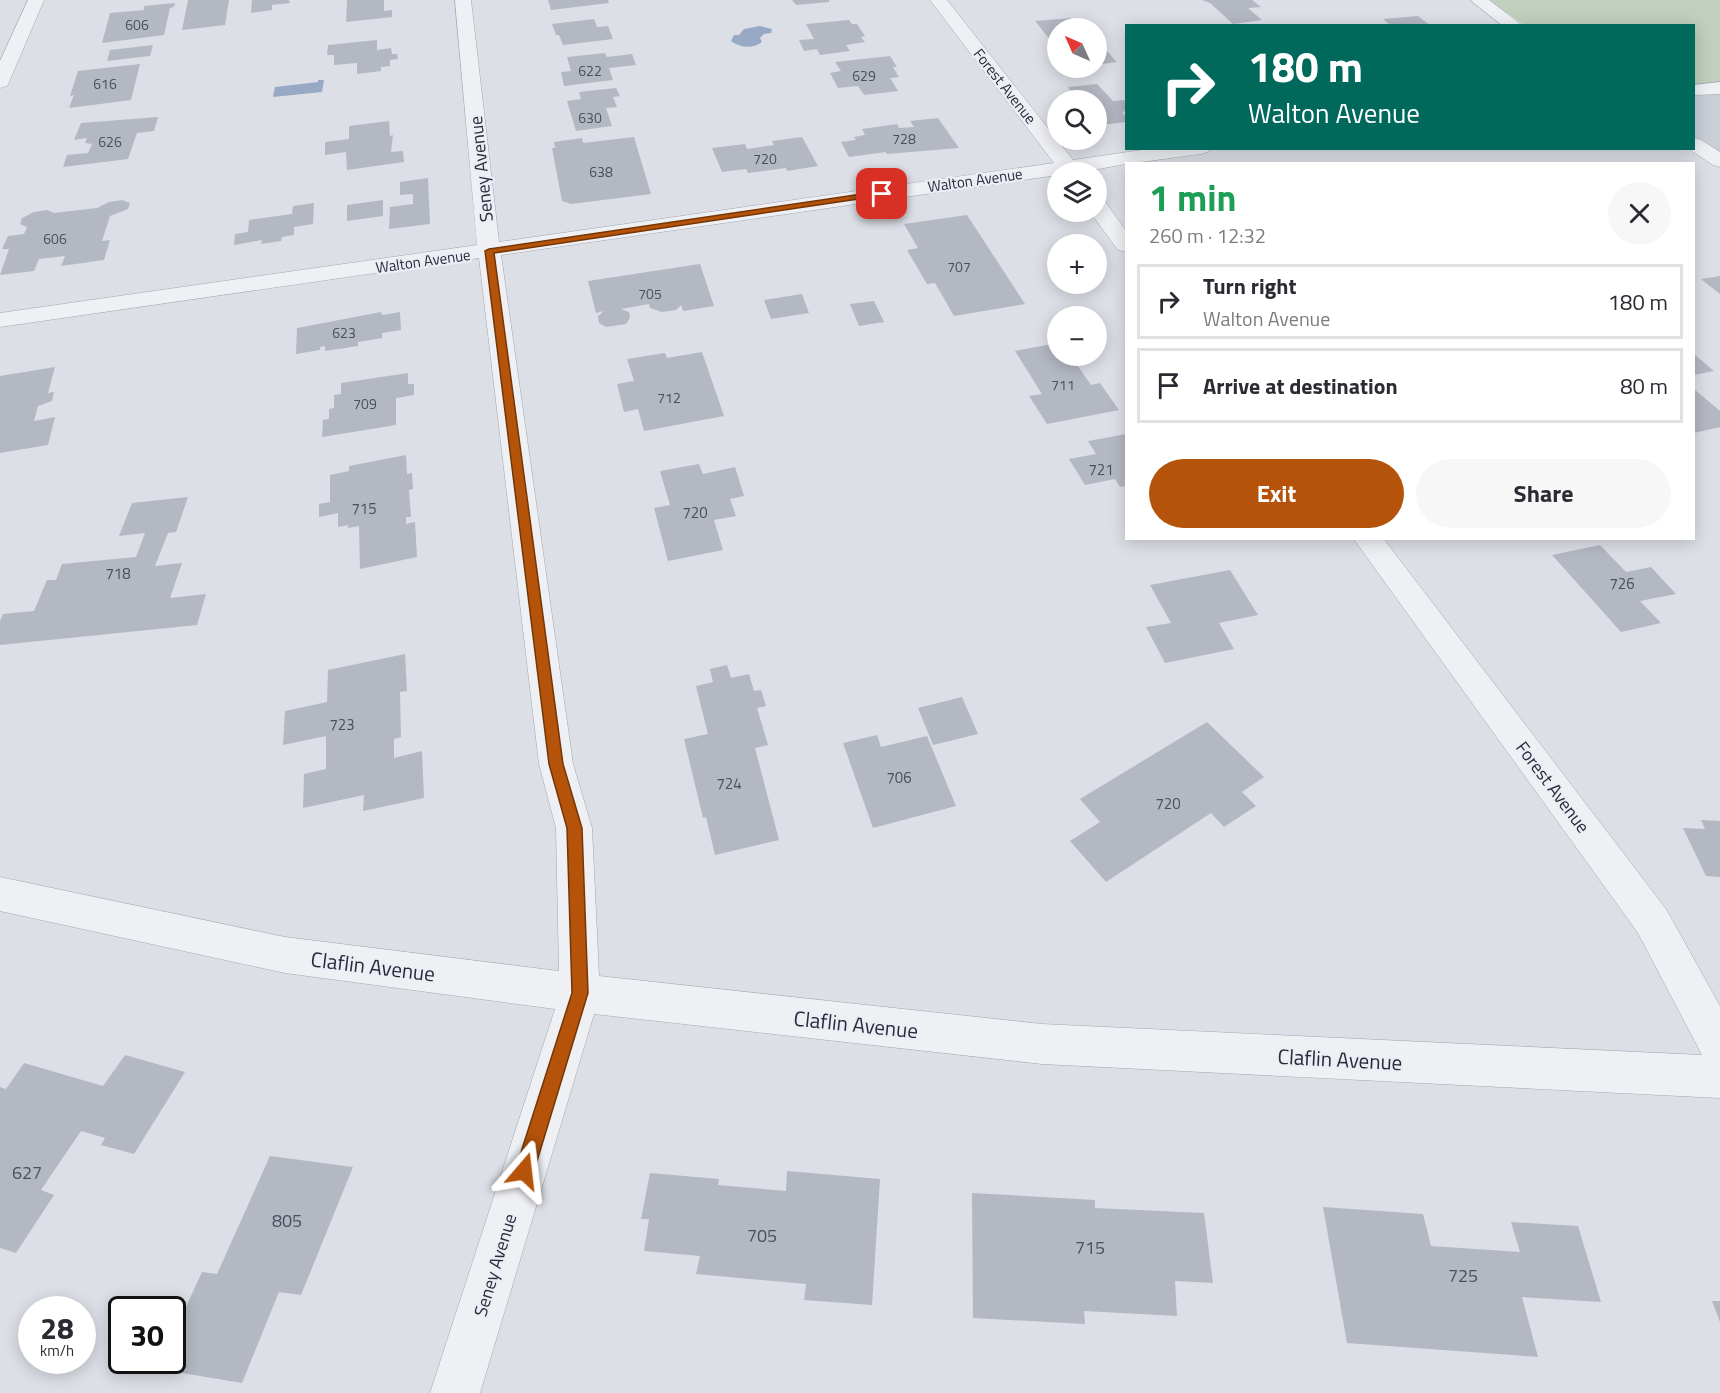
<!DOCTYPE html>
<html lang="en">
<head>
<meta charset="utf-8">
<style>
	:root { --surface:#fff; --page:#f7f7f7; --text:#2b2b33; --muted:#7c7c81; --line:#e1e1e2; --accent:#b45309 }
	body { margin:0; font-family:"Titillium Web",sans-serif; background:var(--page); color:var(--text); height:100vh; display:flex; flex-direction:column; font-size:22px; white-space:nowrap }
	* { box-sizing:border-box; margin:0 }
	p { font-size:20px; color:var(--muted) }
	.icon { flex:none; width:33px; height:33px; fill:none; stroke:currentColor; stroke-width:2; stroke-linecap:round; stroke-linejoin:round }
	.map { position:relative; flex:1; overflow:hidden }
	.side { position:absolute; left:1125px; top:162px; width:570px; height:378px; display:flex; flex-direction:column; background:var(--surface); border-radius:0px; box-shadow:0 3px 15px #0003 }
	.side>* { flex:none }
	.hud { position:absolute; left:1125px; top:24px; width:570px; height:126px; border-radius:0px; box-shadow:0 3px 15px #0003; background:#00695c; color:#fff; overflow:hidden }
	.needle { width:39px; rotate:315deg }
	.fabs { position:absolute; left:1047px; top:18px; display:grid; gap:12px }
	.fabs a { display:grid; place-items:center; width:60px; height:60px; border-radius:50%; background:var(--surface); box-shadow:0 3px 15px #0003; font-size:30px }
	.speed { position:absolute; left:18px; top:1296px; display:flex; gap:12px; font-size:30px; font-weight:700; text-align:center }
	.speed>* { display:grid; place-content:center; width:78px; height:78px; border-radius:50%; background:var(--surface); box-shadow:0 3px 15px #0003; line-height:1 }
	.speed small { font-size:15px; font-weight:400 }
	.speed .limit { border:3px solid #111; border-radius:9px; background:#fff; color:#111 }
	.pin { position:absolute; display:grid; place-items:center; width:51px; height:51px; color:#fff; margin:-26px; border-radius:12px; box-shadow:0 3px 9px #0006 }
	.me { position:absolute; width:66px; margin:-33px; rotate:17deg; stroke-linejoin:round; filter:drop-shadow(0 0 4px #0008) }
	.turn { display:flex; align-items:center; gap:21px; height:126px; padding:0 24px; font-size:27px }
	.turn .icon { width:78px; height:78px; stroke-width:2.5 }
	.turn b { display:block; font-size:42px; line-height:51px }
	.round { display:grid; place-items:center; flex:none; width:63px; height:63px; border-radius:32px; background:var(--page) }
	.headline { display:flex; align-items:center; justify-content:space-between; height:102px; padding:0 24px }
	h1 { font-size:36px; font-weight:700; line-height:45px; color:#1e9e55 }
	.cta { display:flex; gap:12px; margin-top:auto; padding:12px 24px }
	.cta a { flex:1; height:69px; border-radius:36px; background:var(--accent); color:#fff; font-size:24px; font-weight:700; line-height:69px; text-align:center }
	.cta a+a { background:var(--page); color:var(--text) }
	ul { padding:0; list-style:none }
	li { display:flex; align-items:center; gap:18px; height:75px; margin:0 12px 9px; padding:0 12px; border:3px solid var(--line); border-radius:0px }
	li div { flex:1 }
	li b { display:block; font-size:22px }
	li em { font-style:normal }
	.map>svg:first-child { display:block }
</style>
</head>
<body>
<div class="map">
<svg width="1720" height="1393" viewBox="0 0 1720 1393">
	<rect width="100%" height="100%" fill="#dcdfe6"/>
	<path fill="#caced7" d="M 1720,89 L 1720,155 L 1694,138 L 1694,91 Z"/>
	<path fill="#c0cfbe" d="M 1487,0 L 1720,0 L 1720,89 L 1694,91 L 1694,26 L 1525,25 Z"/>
	<path fill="#98a9c5" d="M 760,26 L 772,29 L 771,33 L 764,34 L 760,38 L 762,42 C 754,49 740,48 731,41 L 734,35 L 739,35 L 744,29 Z
		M 318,80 L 324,80 L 322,92 L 273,97 L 275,87 L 318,82 Z"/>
	<path fill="#b4b8c2" d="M 188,0 L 229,0 L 225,25 L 182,30 Z
		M 252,0 L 289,0 L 290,3 L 272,5 L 272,10 L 251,13 Z
		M 347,0 L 384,0 L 384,11 L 392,10 L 392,17 L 346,22 Z
		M 548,0 L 608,0 L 609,3 L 551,10 Z
		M 792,0 L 829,0 L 829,2 L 796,5 Z
		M 1202,0 L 1252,0 L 1261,7 L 1248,8 L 1262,20 L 1233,24 L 1210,3 Z
		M 175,3 L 174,7 L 170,8 L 164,35 L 102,43 L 110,13 L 144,10 L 144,6 Z
		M 1418,16 L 1431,26 L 1391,26 L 1383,19 Z
		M 1072,18 L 1079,25 L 1071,26 L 1074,28 L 1058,28 L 1058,40 L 1051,41 L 1035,21 Z
		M 594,19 L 597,27 L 608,26 L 613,39 L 563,45 L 559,35 L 556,35 L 552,24 Z
		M 849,20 L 852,24 L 857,24 L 865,36 L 861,37 L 865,42 L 846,45 L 850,51 L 820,55 L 817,49 L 804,51 L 799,40 L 814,39 L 806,24 Z
		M 377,40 L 377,50 L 391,48 L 392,54 L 397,54 L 398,59 L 390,60 L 390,66 L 381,67 L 381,71 L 357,74 L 357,63 L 334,65 L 334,55 L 327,55 L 328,45 Z
		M 153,45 L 150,56 L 107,61 L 110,50 Z
		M 1104,48 L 1117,62 L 1096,65 L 1096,49 Z
		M 605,53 L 607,57 L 632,54 L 636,65 L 609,68 L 613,80 L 564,86 L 561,72 L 571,71 L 567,57 Z
		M 890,56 L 897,67 L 893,67 L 899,77 L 890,78 L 898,91 L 864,95 L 858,86 L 838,88 L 830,73 L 841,71 L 835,62 Z
		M 140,64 L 131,100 L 69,108 L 74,95 L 70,96 L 78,71 Z
		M 1097,84 L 1113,101 L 1124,100 L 1126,103 L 1126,111 L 1122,112 L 1126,117 L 1126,122 L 1101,125 L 1096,121 L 1096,100 L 1076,100 L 1068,87 Z
		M 616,88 L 620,96 L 613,97 L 617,107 L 606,108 L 612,126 L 576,131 L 567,101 L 581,99 L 579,92 Z
		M 158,117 L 154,131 L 137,133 L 128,159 L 63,167 L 67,155 L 88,153 L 92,144 L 85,143 L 87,138 L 74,140 L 81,123 Z
		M 938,118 L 959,148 L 887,154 L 886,152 L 849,157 L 841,142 L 856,140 L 854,137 L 865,135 L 862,129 L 897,124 L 899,128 L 914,127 L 910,121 Z
		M 389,121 L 390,136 L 393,135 L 391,152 L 403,151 L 404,162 L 347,170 L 346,152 L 325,155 L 325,142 L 349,139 L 349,126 Z
		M 634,137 L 651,194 L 571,204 L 562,201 L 552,148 L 555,148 L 554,142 L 582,138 L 583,143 Z
		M 802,137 L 818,166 L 787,171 L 786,168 L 748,173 L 746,169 L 722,172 L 712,148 L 745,144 L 747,149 L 774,145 L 772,141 Z
		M 428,178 L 430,224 L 389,229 L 390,207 L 413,204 L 413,194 L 400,195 L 400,182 Z
		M 122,200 L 130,203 L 128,209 L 110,216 L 102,241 L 110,240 L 104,260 L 61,266 L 65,256 L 39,259 L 34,271 L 0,275 L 9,249 L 2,249 L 8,236 L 24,234 L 27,227 L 20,224 L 22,218 L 34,212 L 47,210 L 54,213 L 97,208 L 109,202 Z
		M 383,200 L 383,216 L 347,221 L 347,205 Z
		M 314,203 L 313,224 L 294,227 L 294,235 L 282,237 L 281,241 L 261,244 L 262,240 L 234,245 L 235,234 L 248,232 L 249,220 L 292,214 L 293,206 Z
		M 967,215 L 1025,304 L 954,316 L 935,283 L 927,284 L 907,250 L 918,248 L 904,224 Z
		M 700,264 L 714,306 L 683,311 L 681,305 L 676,310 L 662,312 L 650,308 L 649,304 L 621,309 L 629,312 L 630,318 L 626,324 L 606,327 L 599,323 L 598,316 L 604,311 L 596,313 L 588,281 Z
		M 1720,276 L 1720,294 L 1701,279 Z
		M 802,294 L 809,313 L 771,319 L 764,300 Z
		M 874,301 L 884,322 L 859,326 L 850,304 Z
		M 381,312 L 382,315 L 400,312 L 401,330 L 382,333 L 382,338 L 358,342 L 358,346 L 325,351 L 325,346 L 320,347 L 320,350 L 296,354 L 297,328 Z
		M 1058,343 L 1058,356 L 1071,356 L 1091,385 L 1100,383 L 1119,410 L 1047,424 L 1029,396 L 1042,394 L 1015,351 Z
		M 702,352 L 724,416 L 644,431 L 638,409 L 624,412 L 617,384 L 634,381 L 627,359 L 665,353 L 667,358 Z
		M 1694,354 L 1714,371 L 1694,375 Z
		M 55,367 L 48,393 L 54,392 L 52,401 L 38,406 L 34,421 L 55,417 L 48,445 L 0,453 L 0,376 Z
		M 408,373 L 408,384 L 414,384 L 414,395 L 396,398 L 396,425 L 322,437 L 323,420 L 329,419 L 329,409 L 334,408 L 334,395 L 341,394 L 341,383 Z
		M 1694,389 L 1720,411 L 1720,427 L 1694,433 Z
		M 1126,434 L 1126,486 L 1120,487 L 1115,479 L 1085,485 L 1069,459 L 1096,454 L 1088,441 Z
		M 406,455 L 407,474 L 412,473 L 413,489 L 409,490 L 411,517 L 406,517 L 406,524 L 415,522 L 417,557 L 360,569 L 359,526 L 348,528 L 348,525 L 338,527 L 338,513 L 319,517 L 319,504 L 330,502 L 330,475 L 349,471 L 349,466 Z
		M 699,464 L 703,474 L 735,467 L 744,496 L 730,499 L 736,516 L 714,520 L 723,550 L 668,561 L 654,508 L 670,505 L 660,471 Z
		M 188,497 L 176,532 L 168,533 L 155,566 L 182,563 L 170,598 L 206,594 L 197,625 L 0,645 L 0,621 L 3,614 L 34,611 L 47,580 L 56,580 L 62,564 L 136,557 L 145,533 L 119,536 L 132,503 Z
		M 1600,545 L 1626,572 L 1651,567 L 1676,594 L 1640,601 L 1661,623 L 1621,632 L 1552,555 Z
		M 1230,570 L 1258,615 L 1219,623 L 1234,649 L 1165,663 L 1146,627 L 1171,623 L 1150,585 Z
		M 405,654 L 407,691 L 400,692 L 401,737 L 394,739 L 394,758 L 422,751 L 424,798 L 363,811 L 364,795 L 303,808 L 304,774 L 326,769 L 326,736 L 283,745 L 285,711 L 327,702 L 328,670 Z
		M 727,665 L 731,678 L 749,674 L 754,691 L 761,690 L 766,706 L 757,708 L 768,745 L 755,748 L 779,840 L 715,855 L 706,817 L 703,818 L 684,739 L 708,734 L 696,686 L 713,682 L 710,669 Z
		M 962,697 L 978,734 L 933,745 L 918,708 Z
		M 1207,722 L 1264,777 L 1242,792 L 1256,806 L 1224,827 L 1211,813 L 1106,882 L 1070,841 L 1100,822 L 1080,799 Z
		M 877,735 L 881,747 L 927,736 L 956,806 L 873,828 L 843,743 Z
		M 1701,820 L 1720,821 L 1720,877 L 1706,876 L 1683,828 L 1705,829 Z
		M 125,1055 L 185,1072 L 134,1154 L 101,1145 L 105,1138 L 81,1131 L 41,1190 L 54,1195 L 16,1253 L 0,1248 L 0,1087 L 6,1089 L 24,1063 L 103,1086 Z
		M 270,1156 L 353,1167 L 301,1295 L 279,1292 L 242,1383 L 158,1369 L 162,1360 L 172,1360 L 172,1337 L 202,1272 L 217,1274 Z
		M 787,1171 L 880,1179 L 872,1305 L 804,1300 L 806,1284 L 696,1274 L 700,1256 L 644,1251 L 649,1219 L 641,1219 L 650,1173 L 719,1179 L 718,1185 L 786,1191 Z
		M 972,1193 L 1095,1200 L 1095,1208 L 1204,1213 L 1213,1283 L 1175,1281 L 1177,1316 L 1084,1311 L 1085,1324 L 973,1318 Z
		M 1323,1207 L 1423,1214 L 1431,1246 L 1520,1252 L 1511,1222 L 1578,1226 L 1601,1302 L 1522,1297 L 1538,1357 L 1347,1343 Z
		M 1712,1301 L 1720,1301 L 1720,1322 Z"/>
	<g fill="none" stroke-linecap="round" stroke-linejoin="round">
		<g stroke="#a2a6af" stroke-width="1">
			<path id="minor" d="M 28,0 L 44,0 L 9,82 L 7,86 L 0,88 L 0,61 Z
				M 455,0 L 471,0 L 499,242 L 1054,163 L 930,0 L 947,0 L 1073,160 L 1155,148 L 1211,148 L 1208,152 L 1201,154 L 1126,164 L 1082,172 L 1058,172 L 1058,175 L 501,255 L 573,764 L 592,828 L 599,976 L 1042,1024 L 1702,1055 L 1638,933 L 1353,538 L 1383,538 L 1666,909 L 1720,1006 L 1720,1098 L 1042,1064 L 594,1014 L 480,1393 L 430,1393 L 555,1009 L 285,973 L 0,911 L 0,877 L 285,937 L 559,971 L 556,828 L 539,764 L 479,258 L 0,327 L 0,313 L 477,245 Z
				M 1470,0 L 1489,0 L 1523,26 L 1503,26 Z
				M 1720,82 L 1720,94 L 1694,95 L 1694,85 Z
				M 1694,138 L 1701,140 L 1720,152 L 1720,167 L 1713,165 L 1687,148 L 1694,148 Z
				M 1096,199 L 1104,200 L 1126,231 L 1126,252 L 1118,250 L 1090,212 L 1096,212 Z"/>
		</g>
		<use href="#minor" fill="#eff0f4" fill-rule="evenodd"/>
	</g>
	<path fill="#b45309" stroke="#753606" stroke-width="1.5" d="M 882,191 L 885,192 L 885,195 L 494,253 L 563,764 L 582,828 L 588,993 L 534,1171 L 531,1177 L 524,1180 L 518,1177 L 515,1171 L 572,993 L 567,828 L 549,764 L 485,251 L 489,249 Z"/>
	<g text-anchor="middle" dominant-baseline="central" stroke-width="4.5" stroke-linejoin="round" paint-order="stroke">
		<g font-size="14" fill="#4a4f5d">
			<text x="137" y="24">606</text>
			<text x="590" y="70">622</text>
			<text x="864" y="75">629</text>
			<text x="105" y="83">616</text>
			<text x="590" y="117">630</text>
			<text x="904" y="138">728</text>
			<text x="110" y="141">626</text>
			<text x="765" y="158">720</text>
			<text x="601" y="171">638</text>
			<text x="55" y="238">606</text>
			<text x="959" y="266">707</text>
			<text x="650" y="293">705</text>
			<text x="344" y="332">623</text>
			<text x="1063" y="384">711</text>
			<text x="669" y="397">712</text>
			<text x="365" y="403">709</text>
		</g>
		<g font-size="15" fill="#272c3b" stroke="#ebeef4">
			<text transform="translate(1005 86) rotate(52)">Forest Avenue</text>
			<text transform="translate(975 180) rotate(-8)">Walton Avenue</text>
			<text transform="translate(423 261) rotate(-8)">Walton Avenue</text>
		</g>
		<g font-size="15" fill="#4a4f5d">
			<text x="1101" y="469">721</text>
			<text x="364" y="508">715</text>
			<text x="695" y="512">720</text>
			<text x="118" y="573">718</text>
			<text x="1622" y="583">726</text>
			<text x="342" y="724">723</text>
			<text x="899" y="777">706</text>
			<text x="729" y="783">724</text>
			<text x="1168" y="803">720</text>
		</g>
		<g font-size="18" fill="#272c3b" stroke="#ebeef4">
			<text transform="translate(481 169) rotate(-96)">Seney Avenue</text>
			<text transform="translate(1553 787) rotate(53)">Forest Avenue</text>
			<text transform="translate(495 1265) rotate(-73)">Seney Avenue</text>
		</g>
		<g font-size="18" fill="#4a4f5d">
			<text x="27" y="1172">627</text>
			<text x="287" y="1220">805</text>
			<text x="762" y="1235">705</text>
			<text x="1090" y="1247">715</text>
			<text x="1463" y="1275">725</text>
		</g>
		<g font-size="21" fill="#272c3b" stroke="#ebeef4">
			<text transform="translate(373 966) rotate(7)">Claflin Avenue</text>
			<text transform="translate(856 1024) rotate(6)">Claflin Avenue</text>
			<text transform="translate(1340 1059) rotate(3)">Claflin Avenue</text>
		</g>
	</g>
</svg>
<div class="fabs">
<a><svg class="needle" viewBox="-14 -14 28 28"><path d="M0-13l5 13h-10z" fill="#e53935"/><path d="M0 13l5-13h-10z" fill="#7c7c81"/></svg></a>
<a><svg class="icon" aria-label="search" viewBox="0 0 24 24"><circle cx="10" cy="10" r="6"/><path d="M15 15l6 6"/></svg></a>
<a><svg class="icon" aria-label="layers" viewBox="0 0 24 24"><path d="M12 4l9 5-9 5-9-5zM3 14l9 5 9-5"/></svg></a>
<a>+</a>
<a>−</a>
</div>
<div class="speed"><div>28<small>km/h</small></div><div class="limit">30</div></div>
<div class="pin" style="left:882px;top:194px;background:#d93025"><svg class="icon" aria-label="arrive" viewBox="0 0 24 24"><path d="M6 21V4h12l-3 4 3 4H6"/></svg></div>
<svg class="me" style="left:524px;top:1171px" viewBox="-20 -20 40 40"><path d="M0-17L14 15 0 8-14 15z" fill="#b45309" stroke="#fff" stroke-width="4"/></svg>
<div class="hud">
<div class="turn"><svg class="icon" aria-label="right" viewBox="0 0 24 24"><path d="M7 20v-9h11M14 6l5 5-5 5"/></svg><div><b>180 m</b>Walton Avenue</div></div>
</div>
<section class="side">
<div class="headline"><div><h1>1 min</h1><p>260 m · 12:32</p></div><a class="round"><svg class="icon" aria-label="close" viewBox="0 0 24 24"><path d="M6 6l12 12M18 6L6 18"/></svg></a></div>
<ul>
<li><svg class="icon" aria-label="right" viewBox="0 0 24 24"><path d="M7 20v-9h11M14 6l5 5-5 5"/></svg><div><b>Turn right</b><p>Walton Avenue</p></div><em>180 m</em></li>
<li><svg class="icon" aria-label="arrive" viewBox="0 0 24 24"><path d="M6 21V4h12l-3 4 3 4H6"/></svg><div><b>Arrive at destination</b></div><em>80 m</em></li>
</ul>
<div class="cta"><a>Exit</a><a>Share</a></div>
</section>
</div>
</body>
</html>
